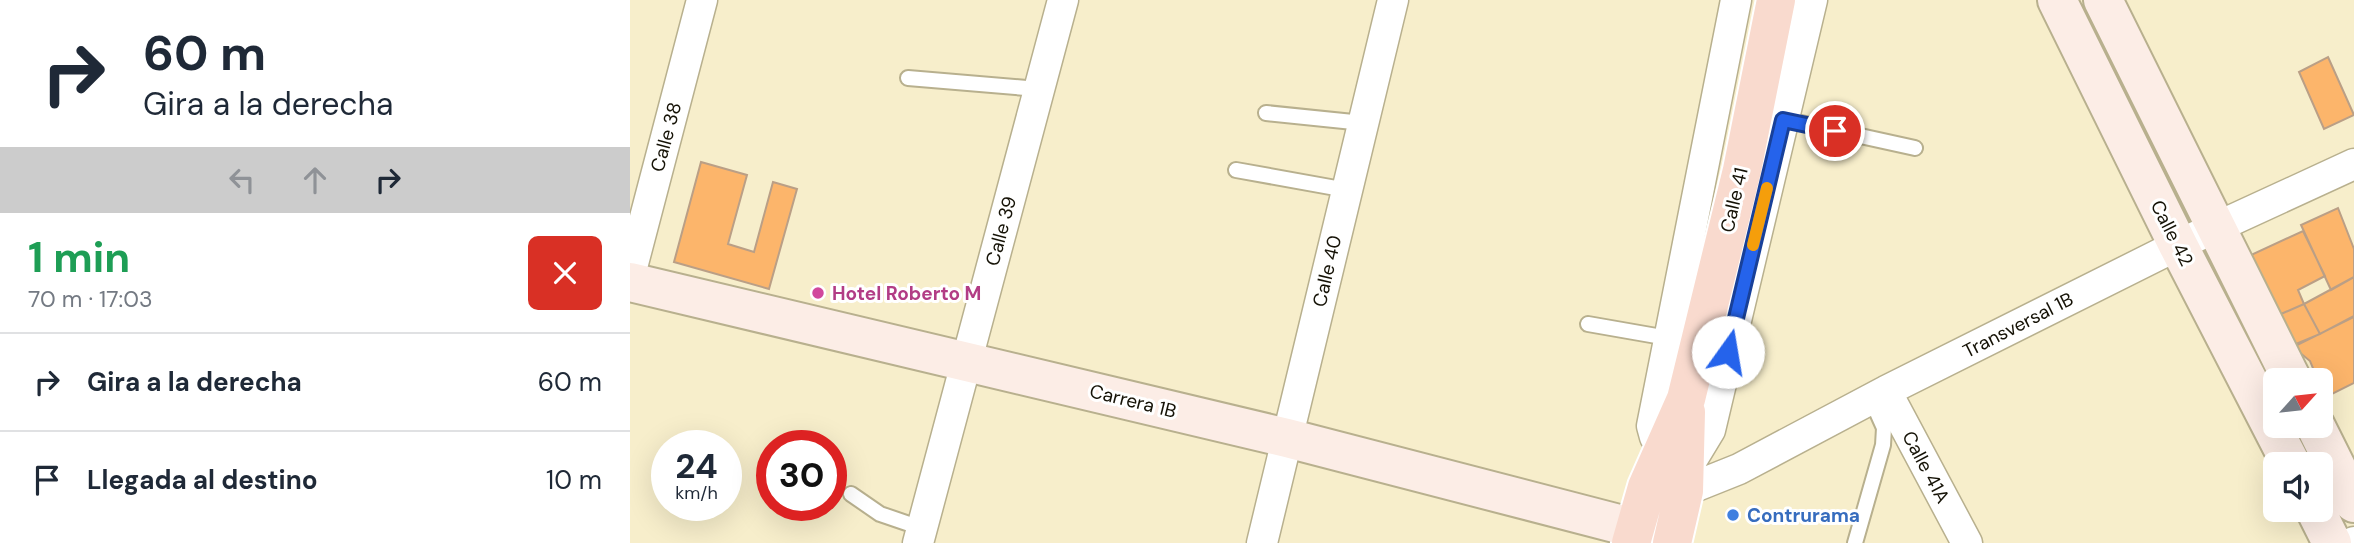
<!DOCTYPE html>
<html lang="es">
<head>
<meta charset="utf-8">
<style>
	:root { --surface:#fff; --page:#f6f6f7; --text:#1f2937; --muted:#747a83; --line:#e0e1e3 }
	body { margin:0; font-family:"DM Sans",sans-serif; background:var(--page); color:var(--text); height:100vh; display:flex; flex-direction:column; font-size:26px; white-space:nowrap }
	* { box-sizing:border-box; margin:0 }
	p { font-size:23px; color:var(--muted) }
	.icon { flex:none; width:38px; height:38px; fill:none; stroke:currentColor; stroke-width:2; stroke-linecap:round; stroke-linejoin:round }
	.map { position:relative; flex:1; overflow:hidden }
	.sheet { display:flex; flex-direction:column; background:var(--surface); width:630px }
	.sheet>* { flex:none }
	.top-card { background:#fff; color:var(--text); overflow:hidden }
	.needle { width:46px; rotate:63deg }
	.buttons { position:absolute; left:1633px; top:368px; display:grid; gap:14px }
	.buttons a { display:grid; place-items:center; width:70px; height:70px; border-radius:10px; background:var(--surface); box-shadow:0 7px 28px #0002; font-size:35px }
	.speed { position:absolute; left:21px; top:430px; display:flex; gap:14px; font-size:35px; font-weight:700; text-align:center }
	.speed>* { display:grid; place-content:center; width:91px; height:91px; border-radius:50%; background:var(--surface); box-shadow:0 7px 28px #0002; line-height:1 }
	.speed small { font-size:18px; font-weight:400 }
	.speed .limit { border:10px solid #d22; background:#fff; color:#111 }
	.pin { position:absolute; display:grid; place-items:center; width:60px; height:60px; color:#fff; margin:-30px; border:4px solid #fff; border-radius:50%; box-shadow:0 2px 7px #0007 }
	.me { position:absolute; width:77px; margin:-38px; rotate:13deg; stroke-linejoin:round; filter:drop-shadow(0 0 5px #0008) }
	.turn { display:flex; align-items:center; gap:24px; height:147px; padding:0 28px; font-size:32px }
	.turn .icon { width:91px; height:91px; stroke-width:2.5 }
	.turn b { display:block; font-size:49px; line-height:60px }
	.lanes { display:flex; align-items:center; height:66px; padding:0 28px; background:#0003; justify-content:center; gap:35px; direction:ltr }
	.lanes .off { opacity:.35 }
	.round { display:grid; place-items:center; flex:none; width:74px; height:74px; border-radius:10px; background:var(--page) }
	.head { display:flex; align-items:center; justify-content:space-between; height:119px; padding:0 28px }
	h1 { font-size:42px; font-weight:700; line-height:52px; color:#1e9e55 }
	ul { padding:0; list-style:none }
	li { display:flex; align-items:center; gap:21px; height:98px; padding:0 28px; border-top:2px solid var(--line) }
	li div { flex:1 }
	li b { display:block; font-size:26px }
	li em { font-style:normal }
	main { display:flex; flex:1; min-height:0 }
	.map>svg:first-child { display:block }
</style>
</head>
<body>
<main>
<section class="sheet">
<div class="top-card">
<div class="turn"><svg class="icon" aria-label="right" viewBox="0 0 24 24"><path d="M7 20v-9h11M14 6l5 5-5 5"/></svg><div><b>60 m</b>Gira a la derecha</div></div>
<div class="lanes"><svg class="icon off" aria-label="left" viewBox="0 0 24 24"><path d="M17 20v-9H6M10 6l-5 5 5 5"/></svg><svg class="icon off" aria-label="ahead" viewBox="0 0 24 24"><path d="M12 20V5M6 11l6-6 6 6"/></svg><svg class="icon" aria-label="right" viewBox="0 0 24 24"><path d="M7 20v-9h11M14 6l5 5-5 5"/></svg></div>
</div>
<div class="head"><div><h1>1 min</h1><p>70 m · 17:03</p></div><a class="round" style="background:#d93025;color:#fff"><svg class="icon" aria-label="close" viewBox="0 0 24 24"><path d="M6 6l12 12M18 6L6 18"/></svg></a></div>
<ul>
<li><svg class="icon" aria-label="right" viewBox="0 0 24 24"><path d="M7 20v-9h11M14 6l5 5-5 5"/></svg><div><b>Gira a la derecha</b></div><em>60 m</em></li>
<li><svg class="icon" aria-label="arrive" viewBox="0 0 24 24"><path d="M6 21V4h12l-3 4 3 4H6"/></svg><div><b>Llegada al destino</b></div><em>10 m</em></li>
</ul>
</section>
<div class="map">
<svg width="1724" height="543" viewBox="0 0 1724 543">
	<rect width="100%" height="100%" fill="#f7eecb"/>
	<path fill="#fcb56b" stroke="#ba9f86" stroke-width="2" d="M 1698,57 L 1724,115 L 1694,129 L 1669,72 Z
		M 71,162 L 117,175 L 98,244 L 124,252 L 143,182 L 167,189 L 139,289 L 44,262 Z
		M 1708,208 L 1724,249 L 1724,277 L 1701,290 L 1671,225 Z
		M 1673,231 L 1695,276 L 1668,290 L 1674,304 L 1651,314 L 1619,256 Z
		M 1724,277 L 1724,316 L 1690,334 L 1674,304 Z
		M 1674,304 L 1690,334 L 1656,348 L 1645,331 L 1651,314 Z
		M 1724,317 L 1724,383 L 1690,400 L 1690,380 L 1688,380 L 1680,361 L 1663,347 Z"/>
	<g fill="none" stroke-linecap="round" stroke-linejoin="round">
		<g stroke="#b8b08e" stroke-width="18">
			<path id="lane" d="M 278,78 L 408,89
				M 636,113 L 733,123
				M 1153,119 L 1285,148
				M 606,170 L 717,190
				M 958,324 L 1038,338
				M 221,494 L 250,514 L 291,528
				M 1225,543 L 1253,445 L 1254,428 L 1241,399"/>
		</g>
		<g stroke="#b8b08e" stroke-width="33">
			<path id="street" d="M 0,275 L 72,0
				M 1256,391 L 1337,543
				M 1035,448 L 1025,437 L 1022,426 L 1106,0
				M 1057,468 L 1080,430 L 1182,0
				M 1054,491 L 1109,469 L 1256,391 L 1548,245 L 1724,164
				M 288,543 L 433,0
				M 632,543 L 763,0
				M 1722,543 L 1724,542"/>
		</g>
		<g stroke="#b8b08e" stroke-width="42">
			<path id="secondary" d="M 1427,0 L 1548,245 L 1661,464
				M 1473,0 L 1662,380
				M 0,282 L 657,438 L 1004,528
				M 1685,425 L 1724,503
				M 1685,509 L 1702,543"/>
		</g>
		<g stroke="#fff" stroke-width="42">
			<path id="primary" d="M 1001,543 L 1017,487 L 1056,399 L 1112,170 L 1146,0
				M 1042,543 L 1054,491 L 1056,412"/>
		</g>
		<use href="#lane" stroke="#fff" stroke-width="14"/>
		<use href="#street" stroke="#fff" stroke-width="30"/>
		<use href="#secondary" stroke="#fcede6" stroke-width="38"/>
		<use href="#primary" stroke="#f9dace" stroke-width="38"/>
	</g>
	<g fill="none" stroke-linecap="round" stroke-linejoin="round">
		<g stroke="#184099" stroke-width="18">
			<path id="route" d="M 1098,352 L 1153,120 L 1205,131"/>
		</g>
		<use href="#route" stroke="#2563eb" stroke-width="12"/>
		<path stroke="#f59e0b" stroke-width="12" d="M 1123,245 L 1137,188"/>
	</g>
	<circle fill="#d1479c" stroke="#fff" stroke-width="2.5" cx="188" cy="293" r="7"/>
	<circle fill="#3f7fe0" stroke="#fff" stroke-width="2.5" cx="1103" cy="515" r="7"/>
	<g text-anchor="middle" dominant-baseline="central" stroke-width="6" stroke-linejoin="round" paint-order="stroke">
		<g font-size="19" fill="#151206" stroke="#fff">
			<text transform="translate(36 137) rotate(-75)">Calle 38</text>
			<text transform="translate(1104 200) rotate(-77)">Calle 41</text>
			<text transform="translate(371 231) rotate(-75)">Calle 39</text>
			<text transform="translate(1542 233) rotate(63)">Calle 42</text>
			<text transform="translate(697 271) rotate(-77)">Calle 40</text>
			<text transform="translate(1388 325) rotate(-27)">Transversal 1B</text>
			<text transform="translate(503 401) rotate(14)">Carrera 1B</text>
			<text transform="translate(1296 467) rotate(62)">Calle 41A</text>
		</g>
		<g font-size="19" font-weight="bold" fill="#b23c85" stroke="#fff" text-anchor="start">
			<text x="202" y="293">Hotel Roberto M</text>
		</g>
		<g font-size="19" font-weight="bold" fill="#366cbe" stroke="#fff" text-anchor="start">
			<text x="1117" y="515">Contrurama</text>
		</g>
	</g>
</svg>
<div class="buttons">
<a><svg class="needle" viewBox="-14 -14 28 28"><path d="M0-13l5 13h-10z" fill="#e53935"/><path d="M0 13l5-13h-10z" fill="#747a83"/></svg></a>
<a><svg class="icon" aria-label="sound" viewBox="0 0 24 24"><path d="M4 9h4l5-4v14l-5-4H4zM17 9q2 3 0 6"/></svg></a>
</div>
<div class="speed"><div>24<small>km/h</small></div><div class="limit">30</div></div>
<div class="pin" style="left:1205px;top:131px;background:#d93025"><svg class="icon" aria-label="arrive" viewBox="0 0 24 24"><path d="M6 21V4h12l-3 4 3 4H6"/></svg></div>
<svg class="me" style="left:1098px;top:352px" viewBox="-20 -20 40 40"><circle r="19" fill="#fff"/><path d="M0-13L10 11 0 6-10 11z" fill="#2563eb"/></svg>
</div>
</main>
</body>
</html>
